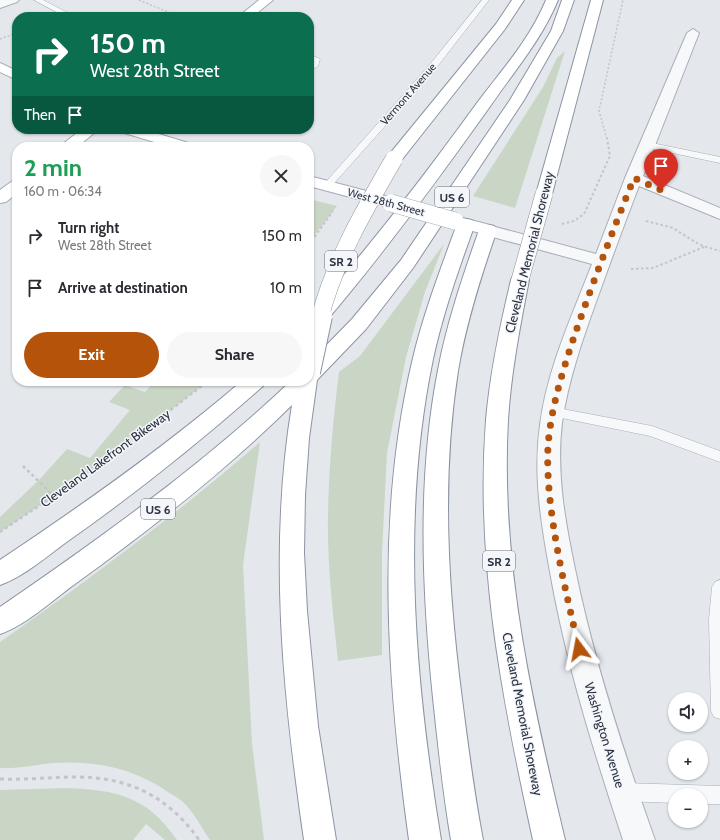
<!DOCTYPE html>
<html lang="en">
<head>
<meta charset="utf-8">
<style>
	:root { --surface:#fff; --page:#f7f7f7; --text:#2b2b33; --muted:#7c7c81; --accent:#b45309 }
	body { margin:0; font-family:Cabin,sans-serif; background:var(--page); color:var(--text); height:100vh; display:flex; flex-direction:column; font-size:15px; white-space:nowrap }
	* { box-sizing:border-box; margin:0 }
	p { font-size:13px; color:var(--muted) }
	.icon { flex:none; width:22px; height:22px; fill:none; stroke:currentColor; stroke-width:2; stroke-linecap:round; stroke-linejoin:round }
	.map { position:relative; flex:1; overflow:hidden }
	.side { position:absolute; left:12px; top:142px; width:302px; height:244px; display:flex; flex-direction:column; background:var(--surface); border-radius:16px; box-shadow:0 1px 3px #0004 }
	.side>* { flex:none }
	.top-card { position:absolute; left:12px; top:12px; width:302px; height:122px; border-radius:16px; box-shadow:0 1px 3px #0004; background:#0b6e4f; color:#fff; overflow:hidden }
	.tools { position:absolute; left:668px; top:692px; display:grid; gap:8px }
	.tools a { display:grid; place-items:center; width:40px; height:40px; border-radius:50%; background:var(--surface); box-shadow:0 1px 3px #0004; font-size:20px }
	.pin { position:absolute; display:grid; place-items:center; width:34px; height:34px; color:#fff; margin:-41px -17px; border-radius:50% 50% 50% 0; rotate:-45deg; box-shadow:0 0 4px #0007 }
	.pin .icon { rotate:45deg }
	.me { position:absolute; width:44px; margin:-22px; rotate:347deg; stroke-linejoin:round; filter:drop-shadow(0 0 3px #0008) }
	.turn { display:flex; align-items:center; gap:14px; height:84px; padding:0 12px; font-size:18px }
	.turn .icon { width:52px; height:52px; stroke-width:2.5 }
	.turn b { display:block; font-size:28px; line-height:34px }
	.then { display:flex; align-items:center; height:38px; padding:0 12px; background:#0003; gap:8px; font-size:15px }
	.round { display:grid; place-items:center; flex:none; width:42px; height:42px; border-radius:21px; background:var(--page) }
	.head { display:flex; align-items:center; justify-content:space-between; height:68px; padding:0 12px }
	h1 { font-size:24px; font-weight:800; line-height:30px; color:#1e9e55 }
	.primary-button { display:flex; gap:8px; margin-top:auto; padding:8px 12px }
	.primary-button a { flex:1; height:46px; border-radius:24px; background:var(--accent); color:#fff; font-size:16px; font-weight:800; line-height:46px; text-align:center }
	.primary-button a+a { background:var(--page); color:var(--text) }
	ul { padding:0; list-style:none }
	li { display:flex; align-items:center; gap:12px; height:52px; padding:0 12px }
	li div { flex:1 }
	li b { display:block; font-size:15px }
	li em { font-style:normal }
	.map>svg:first-child { display:block }
</style>
</head>
<body>
<div class="map">
<svg width="720" height="840" viewBox="0 0 720 840">
	<rect width="100%" height="100%" fill="#e4e7ec"/>
	<path fill="#c9d6c5" d="M 565,51 L 515,208 L 473,196 L 543,87 L 557,58 Z
		M 309,199 L 337,206 L 313,237 L 309,245 Z
		M 444,244 L 425,292 L 406,357 L 387,453 L 382,552 L 382,655 L 338,661 C 333,613 327,563 328,515 C 329,467 333,420 339,372 L 360,356 Z
		M 155,381 L 208,381 L 97,467 L 0,532 L 0,517 L 39,480 L 67,449 L 90,458 L 130,410 L 109,402 L 125,385 L 145,392 Z
		M 260,442 L 243,565 L 252,744 L 264,840 L 210,840 C 203,830 194,813 186,805 C 182,800 176,797 171,794 C 135,768 95,760 52,763 C 34,765 18,769 0,768 L 0,642 C 90,579 177,514 260,442 Z
		M 66,788 C 116,790 147,796 177,840 L 165,840 L 146,824 L 133,840 L 0,840 L 0,790 Z"/>
	<g fill="none" stroke-linecap="round" stroke-linejoin="round">
		<g stroke="#a9aeb7" stroke-width="1">
			<path id="lane" d="M 34,0 L 43,0 L 76,17 L 66,17 Z
				M 482,0 L 489,0 L 433,72 L 330,188 L 324,188 L 322,186 L 324,184 L 427,68 Z
				M 309,54 L 320,59 L 318,66 L 309,72 L 309,66 L 312,60 L 309,59 Z
				M 647,142 L 720,157 L 720,163 L 644,147 L 642,145 Z
				M 552,407 L 652,426 L 720,451 L 720,462 L 650,436 L 547,415 L 546,412 L 547,409 Z
				M 720,580 L 720,719 L 714,717 L 711,711 L 709,620 L 712,587 L 715,582 Z
				M 623,783 L 720,786 L 720,804 L 701,804 L 701,795 L 675,795 L 675,803 L 623,801 L 617,798 L 614,792 L 617,786 Z"/>
		</g>
		<g stroke="#a9aeb7" stroke-width="2">
			<path id="street" d="M 0,0 L 19,0 L 17,2 L 0,8 Z
				M 693,29 L 699,33 L 643,176 L 720,208 L 720,219 L 639,186 C 624,225 610,263 596,302 C 582,341 568,381 562,423 C 556,472 565,521 575,569 C 594,661 623,751 655,840 L 623,840 C 594,752 566,663 550,572 C 541,523 533,475 540,425 C 547,369 572,316 592,264 L 482,234 L 479,230 L 482,226 L 488,225 L 596,254 L 625,178 L 687,33 Z"/>
		</g>
		<g stroke="#a9aeb7" stroke-width="2">
			<path id="secondary" d="M 0,63 L 17,71 L 17,80 L 0,72 Z"/>
		</g>
		<g stroke="#a3abb8" stroke-width="2">
			<path id="primary" d="M 259,0 L 273,0 L 252,17 L 238,17 Z
				M 82,129 L 99,129 L 77,147 L 59,147 Z
				M 119,129 L 142,129 L 192,144 L 195,147 L 171,147 L 121,132 Z
				M 309,176 L 397,199 L 399,203 L 397,207 L 391,208 L 309,186 Z
				M 17,180 L 17,193 L 6,202 L 0,203 L 0,190 L 11,182 Z
				M 455,216 L 494,226 L 497,230 L 494,234 L 488,235 L 449,225 L 446,221 L 449,217 Z"/>
		</g>
		<g stroke="#8b94a3" stroke-width="2">
			<path id="highway" d="M 512,0 L 524,0 L 505,29 L 400,162 L 388,162 L 386,159 L 388,156 L 496,24 Z
				M 546,0 L 558,0 C 542,39 515,70 491,105 C 437,181 382,256 321,327 L 314,328 L 309,327 L 309,315 C 369,248 424,176 477,103 C 502,70 530,39 546,0 Z
				M 562,0 L 574,0 L 563,31 L 524,100 L 413,268 L 366,329 L 317,380 L 309,438 L 305,495 L 304,553 L 307,611 L 318,726 L 336,840 L 304,840 C 283,696 268,550 292,405 C 225,471 151,529 75,584 C 53,600 26,625 0,634 L 0,607 C 102,537 201,466 291,381 L 309,381 L 309,363 L 352,319 L 401,260 L 510,100 L 551,31 Z
				M 591,0 L 603,0 L 552,194 L 550,197 L 544,199 L 538,197 L 536,194 Z
				M 466,219 L 472,220 L 475,224 C 459,268 443,313 433,359 C 400,518 415,682 441,840 L 409,840 C 387,681 375,516 413,358 C 424,312 441,268 457,224 L 460,220 Z
				M 488,225 L 494,226 L 497,230 C 481,276 466,323 458,371 C 441,480 448,590 462,699 C 468,746 474,793 483,840 L 451,840 C 443,793 438,746 433,698 C 422,589 417,478 438,370 C 447,322 463,276 479,230 L 482,226 Z
				M 520,274 L 527,276 L 529,280 C 520,326 511,373 508,420 C 500,562 532,703 565,840 L 533,840 C 503,703 475,562 486,420 C 490,373 500,326 511,280 L 513,276 Z
				M 242,381 L 267,381 L 263,386 C 201,441 136,493 68,541 C 47,556 25,576 0,585 L 0,560 C 84,504 166,446 242,381 Z"/>
		</g>
		<path stroke="#c2c5cb" stroke-width="1.5" stroke-dasharray="2 2" stroke-linecap="butt" d="M 139,0 L 180,17
			M 0,39 L 17,33
			M 607,139 L 599,111 L 623,0"/>
		<path stroke="#c2c5cb" stroke-width="2" stroke-dasharray="2.5 2.5" stroke-linecap="butt" d="M 646,221 L 673,228 L 700,245 L 720,251
			M 562,224 L 574,221 L 584,214 L 610,156 L 607,138
			M 309,245 L 333,211
			M 631,269 L 653,268 L 704,247"/>
		<path stroke="#c2c5cb" stroke-width="2.5" stroke-dasharray="3 3" stroke-linecap="butt" d="M 23,466 L 54,496
			M 0,532 L 97,467 L 208,381"/>
		<path stroke="#c2c5cb" stroke-width="3" stroke-dasharray="4 4" stroke-linecap="butt" d="M 0,779 C 26,780 51,777 77,777 C 129,777 169,797 199,840"/>
		<use href="#lane" fill="#f7f8fa" fill-rule="evenodd"/>
		<use href="#street" fill="#f7f8fa" fill-rule="evenodd"/>
		<use href="#secondary" fill="#fff" fill-rule="evenodd"/>
		<use href="#primary" fill="#fff" fill-rule="evenodd"/>
		<use href="#highway" fill="#fff" fill-rule="evenodd"/>
		<g stroke="#a3abb8" stroke-width="18" stroke-linecap="butt">
			<path id="primary-bridge" d="M 391,203 L 455,221"/>
		</g>
		<g stroke="#8b94a3" stroke-width="18" stroke-linecap="butt">
			<path id="highway-bridge-far1" d="M 520,280 L 544,194
				M 320,317 C 335,260 365,209 394,159"/>
		</g>
		<g stroke="#8b94a3" stroke-width="24" stroke-linecap="butt">
			<path id="highway-bridge" d="M 309,372 L 321,316"/>
		</g>
		<use href="#primary-bridge" stroke="#fff" stroke-width="17"/>
		<use href="#highway-bridge-far1" stroke="#fff" stroke-width="17"/>
		<use href="#highway-bridge" stroke="#fff" stroke-width="22"/>
	</g>
	<g fill="none" stroke-linecap="round" stroke-linejoin="round">
		<path stroke="#b45309" stroke-width="7" stroke-dasharray="0 12.6" d="M 579,649 C 565,587 545,509 548,446 C 551,407 563,370 575,334 C 593,282 613,230 634,178 L 661,190"/>
	</g>
	<g text-anchor="middle" dominant-baseline="central" stroke-width="3" stroke-linejoin="round" paint-order="stroke">
		<g font-size="11" fill="#2b3445" stroke="#f4f6f9">
			<text transform="translate(408 94) rotate(-49)">Vermont Avenue</text>
			<text transform="translate(386 202) rotate(15)">West 28th Street</text>
		</g>
		<g fill="#f4f6f9" stroke="#676e7b" stroke-width="1">
			<rect x="435" y="187" width="34" height="20" rx="3"/>
			<rect x="325" y="251" width="32" height="20" rx="3"/>
			<rect x="141" y="499" width="34" height="20" rx="3"/>
			<rect x="483" y="551" width="32" height="20" rx="3"/>
		</g>
		<g font-size="12" font-weight="bold" fill="#2b3445">
			<text x="452" y="197">US 6</text>
			<text x="341" y="261">SR 2</text>
			<text x="158" y="509">US 6</text>
			<text x="499" y="561">SR 2</text>
		</g>
		<g font-size="13" fill="#2b3445" stroke="#f4f6f9">
			<text transform="translate(529 252) rotate(-76)">Cleveland Memorial Shoreway</text>
			<text transform="translate(105 458) rotate(-36)">Cleveland Lakefront Bikeway</text>
			<text transform="translate(523 714) rotate(79)">Cleveland Memorial Shoreway</text>
			<text transform="translate(605 735) rotate(73)">Washington Avenue</text>
		</g>
	</g>
</svg>
<div class="tools">
<a><svg class="icon" aria-label="sound" viewBox="0 0 24 24"><path d="M4 9h4l5-4v14l-5-4H4zM17 9q2 3 0 6"/></svg></a>
<a>+</a>
<a>−</a>
</div>
<div class="pin" style="left:661px;top:190px;background:#d93025"><svg class="icon" aria-label="arrive" viewBox="0 0 24 24"><path d="M6 21V4h12l-3 4 3 4H6"/></svg></div>
<svg class="me" style="left:579px;top:649px" viewBox="-20 -20 40 40"><path d="M0-17L14 15 0 8-14 15z" fill="#b45309" stroke="#fff" stroke-width="4"/></svg>
<div class="top-card">
<div class="turn"><svg class="icon" aria-label="right" viewBox="0 0 24 24"><path d="M7 20v-9h11M14 6l5 5-5 5"/></svg><div><b>150 m</b>West 28th Street</div></div>
<div class="then">Then<svg class="icon" aria-label="arrive" viewBox="0 0 24 24"><path d="M6 21V4h12l-3 4 3 4H6"/></svg></div>
</div>
<section class="side">
<div class="head"><div><h1>2 min</h1><p>160 m · 06:34</p></div><a class="round"><svg class="icon" aria-label="close" viewBox="0 0 24 24"><path d="M6 6l12 12M18 6L6 18"/></svg></a></div>
<ul>
<li><svg class="icon" aria-label="right" viewBox="0 0 24 24"><path d="M7 20v-9h11M14 6l5 5-5 5"/></svg><div><b>Turn right</b><p>West 28th Street</p></div><em>150 m</em></li>
<li><svg class="icon" aria-label="arrive" viewBox="0 0 24 24"><path d="M6 21V4h12l-3 4 3 4H6"/></svg><div><b>Arrive at destination</b></div><em>10 m</em></li>
</ul>
<div class="primary-button"><a>Exit</a><a>Share</a></div>
</section>
</div>
</body>
</html>
